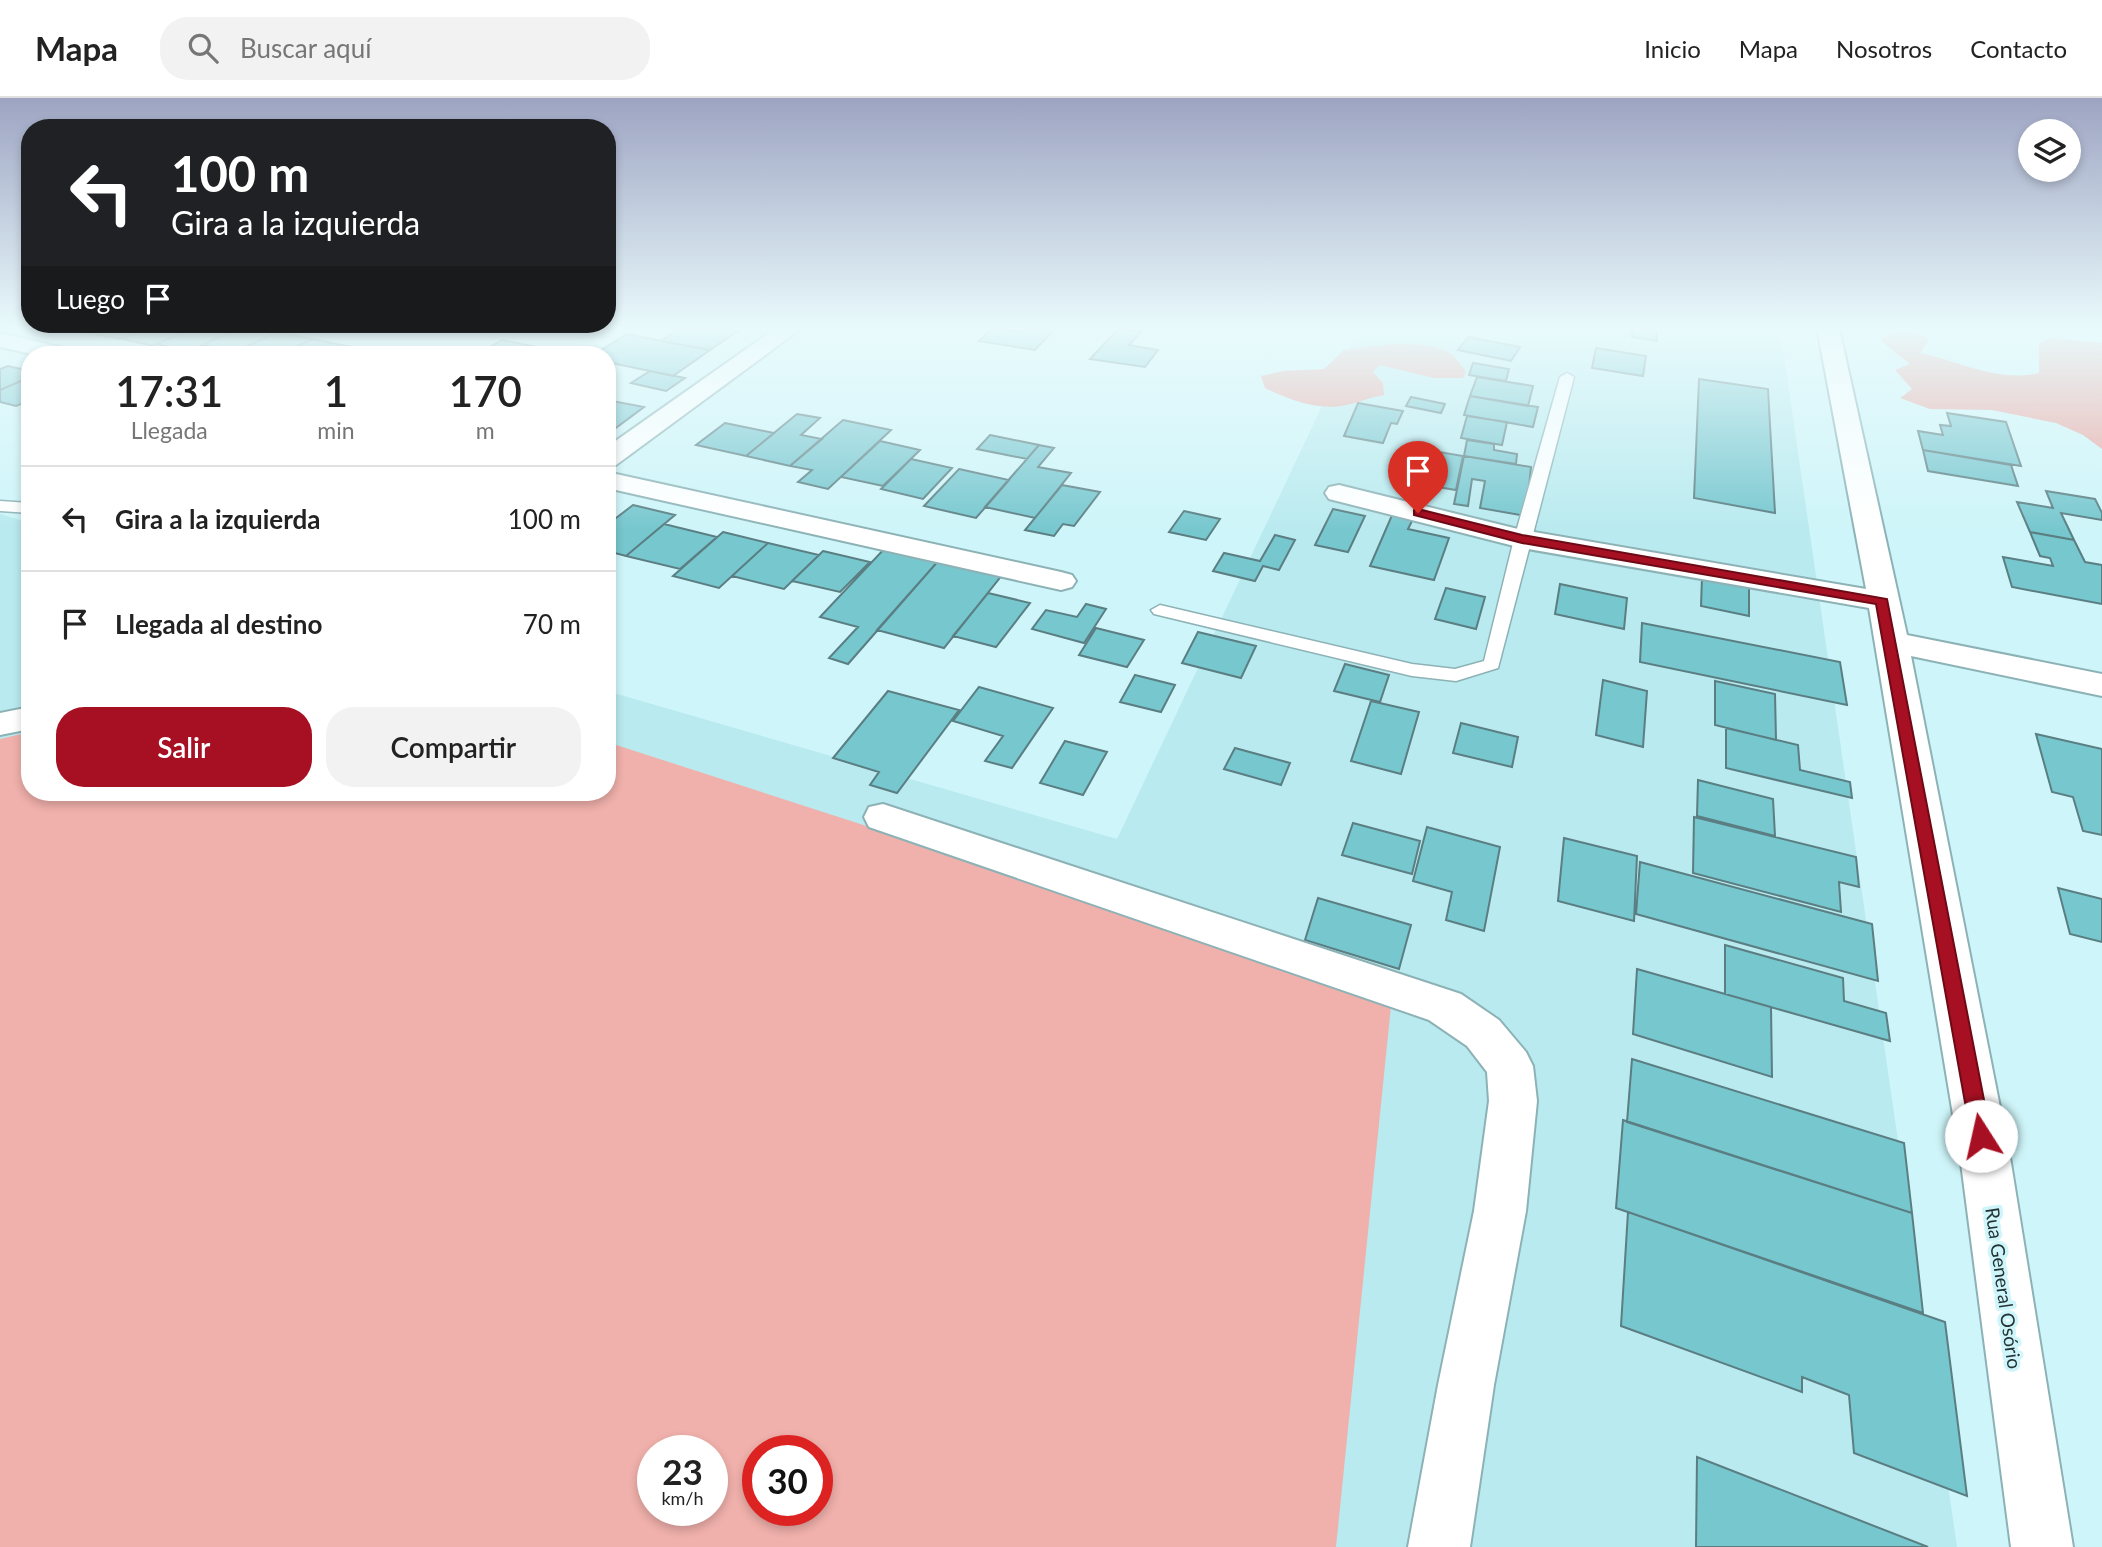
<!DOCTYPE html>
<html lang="es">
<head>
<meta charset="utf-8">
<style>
	:root { --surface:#fff; --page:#f2f2f2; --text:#222; --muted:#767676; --line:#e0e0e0; --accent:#a71022 }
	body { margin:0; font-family:Lato,sans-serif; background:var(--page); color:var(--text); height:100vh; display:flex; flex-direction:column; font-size:26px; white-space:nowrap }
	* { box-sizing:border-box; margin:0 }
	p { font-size:23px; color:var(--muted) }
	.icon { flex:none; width:38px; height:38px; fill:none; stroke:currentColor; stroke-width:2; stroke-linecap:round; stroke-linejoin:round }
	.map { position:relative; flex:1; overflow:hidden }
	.panel { position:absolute; left:21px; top:248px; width:595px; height:455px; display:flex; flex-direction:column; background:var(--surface); border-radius:28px; box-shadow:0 4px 10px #0003 }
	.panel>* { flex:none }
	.top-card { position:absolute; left:21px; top:21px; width:595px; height:214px; border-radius:28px; box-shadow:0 4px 10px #0003; background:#202124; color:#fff; overflow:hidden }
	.tools { position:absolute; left:2018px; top:21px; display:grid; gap:14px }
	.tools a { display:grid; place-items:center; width:63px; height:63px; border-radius:50%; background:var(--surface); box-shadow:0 4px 10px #0003; font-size:35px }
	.speed { position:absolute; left:637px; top:1337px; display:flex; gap:14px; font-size:35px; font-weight:700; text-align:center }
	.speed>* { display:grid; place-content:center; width:91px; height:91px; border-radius:50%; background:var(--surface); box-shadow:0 4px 10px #0003; line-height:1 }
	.speed small { font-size:18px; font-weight:400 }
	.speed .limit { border:10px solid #d22; background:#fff; color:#111 }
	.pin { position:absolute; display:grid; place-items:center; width:60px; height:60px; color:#fff; margin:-72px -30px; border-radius:50% 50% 50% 0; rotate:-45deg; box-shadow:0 0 7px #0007 }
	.pin .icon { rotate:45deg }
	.me { position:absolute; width:77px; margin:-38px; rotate:350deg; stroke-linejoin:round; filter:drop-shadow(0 0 5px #0008) }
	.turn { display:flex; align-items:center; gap:24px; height:147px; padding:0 35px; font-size:32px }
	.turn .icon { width:91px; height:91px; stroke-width:2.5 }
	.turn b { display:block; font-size:49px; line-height:60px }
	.then { display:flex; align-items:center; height:66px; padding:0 35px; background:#0003; gap:14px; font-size:26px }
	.eta { display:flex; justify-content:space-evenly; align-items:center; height:119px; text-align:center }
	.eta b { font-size:42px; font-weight:600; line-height:49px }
	.cta { display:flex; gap:14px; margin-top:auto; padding:14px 35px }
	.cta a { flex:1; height:80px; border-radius:28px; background:var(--accent); color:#fff; font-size:28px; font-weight:600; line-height:80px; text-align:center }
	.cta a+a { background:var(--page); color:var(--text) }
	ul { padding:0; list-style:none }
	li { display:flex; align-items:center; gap:21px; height:105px; padding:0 35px; border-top:2px solid var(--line) }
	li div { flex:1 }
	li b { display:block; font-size:26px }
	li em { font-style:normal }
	header { display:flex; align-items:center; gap:42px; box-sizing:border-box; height:98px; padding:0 35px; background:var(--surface); border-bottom:2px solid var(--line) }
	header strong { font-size:33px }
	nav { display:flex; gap:38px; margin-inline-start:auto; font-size:24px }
	.search { width:490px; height:63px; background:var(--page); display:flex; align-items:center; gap:18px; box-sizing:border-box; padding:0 24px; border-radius:28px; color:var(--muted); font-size:26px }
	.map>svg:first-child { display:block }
</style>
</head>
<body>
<header>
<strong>Mapa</strong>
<div class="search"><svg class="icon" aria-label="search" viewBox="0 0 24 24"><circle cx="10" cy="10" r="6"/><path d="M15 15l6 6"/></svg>Buscar aquí</div>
<nav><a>Inicio</a><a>Mapa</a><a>Nosotros</a><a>Contacto</a></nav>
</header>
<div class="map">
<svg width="2102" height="1449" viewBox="0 0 2102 1449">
	<rect width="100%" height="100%" fill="#cef5f9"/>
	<path fill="#b9eaef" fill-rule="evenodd" d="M 1359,230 L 1780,230 L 1957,1449 L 0,1449 L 0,416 L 30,425 L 30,695 L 607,695 L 607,593 L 1117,741 ZM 653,1353 L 712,1353 L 712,1412 L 653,1412 ZM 758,1353 L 817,1353 L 817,1412 L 758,1412 Z"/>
	<path fill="#f0b0ab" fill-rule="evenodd" d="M 30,634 L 30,695 L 607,695 L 607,644 L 1392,898 L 1336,1449 L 0,1449 L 0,641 ZM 653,1353 L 712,1353 L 712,1412 L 653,1412 ZM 758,1353 L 817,1353 L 817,1412 L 758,1412 Z"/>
	<path fill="#eaa7a2" d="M 1898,234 L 1917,235 L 1929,242 L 1920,255 C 1959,263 1999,285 2039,275 L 2039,246 L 2049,240 L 2102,245 L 2102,351 L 2083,337 L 2056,325 L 1992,312 L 1930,311 L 1900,300 L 1912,291 L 1895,272 L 1910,266 L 1881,243 L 1887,237 Z
		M 1391,246 C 1409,246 1436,245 1451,256 C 1457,261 1461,268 1466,274 L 1463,280 L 1434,280 L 1380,267 L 1373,274 L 1383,285 L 1384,297 C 1370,299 1355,306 1341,308 C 1314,312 1288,301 1265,290 L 1261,278 L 1283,273 L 1324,271 L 1344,252 Z"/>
	<path fill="#77c7cf" stroke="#5a7e82" stroke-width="2" d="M 99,230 L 146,230 L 120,241 L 89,235 Z
		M 146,230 L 192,230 L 154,248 L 122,241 Z
		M 192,230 L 239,230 L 189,253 L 157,246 Z
		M 239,230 L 263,230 L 278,234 L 235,254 L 203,247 Z
		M 680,230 L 725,230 L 738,233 L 710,252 L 661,243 Z
		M 992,230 L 1024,235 L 1029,230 L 1056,230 L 1035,252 L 979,243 Z
		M 1119,230 L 1141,234 L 1129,247 L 1158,252 L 1145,269 L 1090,261 Z
		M 1632,230 L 1652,230 L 1652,233 L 1656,234 L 1657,243 L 1632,239 Z
		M 278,234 L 313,241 L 278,257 L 228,257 Z
		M 627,236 L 672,245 L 710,252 L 673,278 L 607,264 L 607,257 L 593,257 Z
		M 1468,239 L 1520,249 L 1511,263 L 1458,252 Z
		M 313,241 L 346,248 L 327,257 L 278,257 Z
		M 502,242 L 537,249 L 523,257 L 483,253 Z
		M 346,248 L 380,255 L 376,257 L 327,257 Z
		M 1596,250 L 1646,258 L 1643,278 L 1592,270 Z
		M 1473,265 L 1509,271 L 1506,283 L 1469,277 Z
		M 8,268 L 30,273 L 30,279 L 0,292 L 0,271 Z
		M 650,273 L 685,280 L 666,293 L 631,285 Z
		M 30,279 L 30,302 L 16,308 L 0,304 L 0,292 Z
		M 1477,279 L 1533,288 L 1528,308 L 1470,298 Z
		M 1699,281 L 1768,291 L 1775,415 L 1694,400 Z
		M 1470,298 L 1538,309 L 1533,329 L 1464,317 Z
		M 1411,299 L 1445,306 L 1441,315 L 1406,308 Z
		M 607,302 L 644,309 L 609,335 Z
		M 1358,305 L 1403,313 L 1397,326 L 1391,325 L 1383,345 L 1344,338 Z
		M 1947,315 L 2006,324 L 2021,368 L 1923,352 L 1918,333 L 1943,337 L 1940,327 L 1951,328 Z
		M 797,316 L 820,320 L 801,337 L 822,341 L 790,368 L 746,358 Z
		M 1467,318 L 1507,324 L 1502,347 L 1461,340 Z
		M 843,322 L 891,332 L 828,391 L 798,384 L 812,372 L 790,368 Z
		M 725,325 L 774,335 L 746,358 L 696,347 Z
		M 990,337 L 1039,347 L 1027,361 L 977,351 Z
		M 1467,342 L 1494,346 L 1494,352 L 1517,356 L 1516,366 L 1464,358 Z
		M 880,343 L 920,352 L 883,388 L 841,379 Z
		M 1039,347 L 1054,350 L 1038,369 L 1071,375 L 1035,420 L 985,409 Z
		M 1409,349 L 1463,358 L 1456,392 L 1401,383 Z
		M 1923,352 L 2011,367 L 2018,388 L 1928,373 Z
		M 1464,358 L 1531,369 L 1526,418 L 1480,410 L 1485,383 L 1472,381 L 1468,408 L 1454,406 Z
		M 911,361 L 952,370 L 923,401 L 881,391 Z
		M 959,371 L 1009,382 L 976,420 L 924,408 Z
		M 1062,387 L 1100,394 L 1074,428 L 1063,426 L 1054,438 L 1025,432 Z
		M 2046,393 L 2095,401 L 2102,415 L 2102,422 L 2061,415 L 2074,442 L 2030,434 L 2017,404 L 2053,410 Z
		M 633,407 L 675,417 L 626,458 L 607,453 L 607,427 Z
		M 1333,411 L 1365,418 L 1348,454 L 1315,447 Z
		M 1184,413 L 1220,421 L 1206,442 L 1169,434 Z
		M 1393,415 L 1414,419 L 1408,431 L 1449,440 L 1434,482 L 1370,468 Z
		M 664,426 L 717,439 L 680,471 L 626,458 Z
		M 723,434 L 768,445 L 719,490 L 673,478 Z
		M 2030,434 L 2074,442 L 2085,464 L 2102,467 L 2102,506 L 2012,489 L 2003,459 L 2053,468 L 2050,460 L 2040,458 Z
		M 1275,437 L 1295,442 L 1279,472 L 1263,468 L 1255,483 L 1213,473 L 1224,455 L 1260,463 Z
		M 768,445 L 819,457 L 784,491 L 732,478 Z
		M 885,450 L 939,462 L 848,566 L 829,560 L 858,529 L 820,519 Z
		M 823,453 L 870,464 L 840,494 L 792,483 Z
		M 939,462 L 1002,477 L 944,550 L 877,532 Z
		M 1702,479 L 1749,488 L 1749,518 L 1701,508 Z
		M 1560,486 L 1627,500 L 1624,531 L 1555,516 Z
		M 1446,490 L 1485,499 L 1476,531 L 1435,521 Z
		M 988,495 L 1030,505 L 996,549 L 953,538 Z
		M 1086,506 L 1106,511 L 1084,545 L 1032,531 L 1046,512 L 1077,519 Z
		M 1642,525 L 1840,564 L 1847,607 L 1640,564 Z
		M 1096,530 L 1144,542 L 1127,569 L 1079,557 Z
		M 1198,534 L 1256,548 L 1241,580 L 1182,565 Z
		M 1345,566 L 1389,577 L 1380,604 L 1334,593 Z
		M 1135,577 L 1175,587 L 1161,614 L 1120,604 Z
		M 1603,582 L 1647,593 L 1643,649 L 1596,637 Z
		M 1715,583 L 1775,596 L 1776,642 L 1715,627 Z
		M 979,589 L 1053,610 L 1012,670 L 985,663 L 1003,638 L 953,623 Z
		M 888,593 L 959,612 L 897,695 L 870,687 L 879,674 L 833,660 Z
		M 1371,603 L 1419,614 L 1401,676 L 1351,663 Z
		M 1461,625 L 1518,639 L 1512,669 L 1453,655 Z
		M 1726,630 L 1798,647 L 1800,672 L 1850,684 L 1852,700 L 1726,670 Z
		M 2036,636 L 2102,651 L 2102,737 L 2083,733 L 2073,699 L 2052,694 Z
		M 1065,643 L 1107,654 L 1083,697 L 1040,685 Z
		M 1235,650 L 1290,665 L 1281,687 L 1224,671 Z
		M 1698,682 L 1773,701 L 1775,738 L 1697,718 Z
		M 1694,719 L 1856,759 L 1859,789 L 1839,784 L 1841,814 L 1693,775 Z
		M 1353,725 L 1420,743 L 1412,776 L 1342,757 Z
		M 1427,729 L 1500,749 L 1484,833 L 1446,822 L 1452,794 L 1413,783 Z
		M 1564,740 L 1637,758 L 1634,823 L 1558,803 Z
		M 1640,764 L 1872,826 L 1878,883 L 1636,816 Z
		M 2058,790 L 2102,801 L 2102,844 L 2070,836 Z
		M 1318,800 L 1411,827 L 1399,871 L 1305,842 Z
		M 1725,847 L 1843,880 L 1844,903 L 1886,915 L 1890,943 L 1725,896 Z
		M 1637,871 L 1771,909 L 1772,979 L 1633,936 Z
		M 1632,961 L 1904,1045 L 1912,1115 L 1627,1024 Z
		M 1623,1022 L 1912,1115 L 1923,1215 L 1616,1110 Z
		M 1628,1114 L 1945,1224 L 1967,1398 L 1854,1355 L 1849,1297 L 1802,1279 L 1802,1294 L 1621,1228 Z
		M 1697,1359 L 1846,1417 L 1928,1449 L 1696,1449 Z"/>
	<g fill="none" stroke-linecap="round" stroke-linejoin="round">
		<g stroke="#8db2b6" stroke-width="3">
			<path id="service" d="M 1567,275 L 1574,279 L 1498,570 L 1456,583 L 1412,578 L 1154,516 L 1151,512 L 1160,507 L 1412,566 L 1455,571 L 1484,563 L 1514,441 L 1560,279 Z
				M 0,403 L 30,405 L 30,415 L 0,413 Z"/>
		</g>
		<g stroke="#8db2b6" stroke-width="4">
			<path id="minor" d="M 776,230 L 802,230 L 616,367 L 607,369 L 607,349 Z
				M 1817,230 L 1839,230 L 1907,537 L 2102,576 L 2102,598 L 1911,558 L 2011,1065 L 2073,1449 L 2011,1449 L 1961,1065 L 1869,510 L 1522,450 L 1329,401 L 1325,395 L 1329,389 L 1339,387 L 1522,432 L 1866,491 Z
				M 0,235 L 73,252 L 77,257 L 36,257 L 0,249 Z
				M 607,374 L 1061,474 L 1072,477 L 1076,483 L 1072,489 L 1061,492 L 607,390 Z
				M 30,609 L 30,631 L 0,637 L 0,615 Z
				M 883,706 L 1461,896 L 1499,922 L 1526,954 L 1533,968 L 1537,1003 L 1526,1113 L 1494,1287 L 1470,1449 L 1408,1449 L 1438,1287 L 1474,1113 L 1489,1003 L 1487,974 L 1467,948 L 1429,922 L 869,729 L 864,719 L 869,709 Z"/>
		</g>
		<use href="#service" fill="#fff" fill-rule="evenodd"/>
		<use href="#minor" fill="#fff" fill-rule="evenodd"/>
	</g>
	<linearGradient id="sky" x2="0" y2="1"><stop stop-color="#9da4c2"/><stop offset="0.53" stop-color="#e9fafc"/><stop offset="1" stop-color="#e9fafc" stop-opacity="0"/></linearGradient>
	<rect width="2102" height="433" fill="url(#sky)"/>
	<path fill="#a71022" stroke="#6d0a16" stroke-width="2" d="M 1418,411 L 1522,437 L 1887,501 L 1991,1038 L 1988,1044 L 1981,1047 L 1974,1044 L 1971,1038 L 1876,506 L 1522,445 L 1414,417 L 1414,412 Z"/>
	<g text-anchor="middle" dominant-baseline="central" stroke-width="7" stroke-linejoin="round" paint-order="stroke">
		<g font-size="19" fill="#233234" stroke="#cef5f9">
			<text transform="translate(2004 1190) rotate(82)">Rua General Osório</text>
		</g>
	</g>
</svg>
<div class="tools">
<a><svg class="icon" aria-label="layers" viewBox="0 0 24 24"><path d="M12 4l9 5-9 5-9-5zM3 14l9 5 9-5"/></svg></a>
</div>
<div class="speed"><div>23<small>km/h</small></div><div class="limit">30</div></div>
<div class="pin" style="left:1418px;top:415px;background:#d93025"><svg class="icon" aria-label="arrive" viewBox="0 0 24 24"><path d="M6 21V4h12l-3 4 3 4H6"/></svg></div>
<svg class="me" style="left:1981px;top:1038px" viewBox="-20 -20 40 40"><circle r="19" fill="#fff"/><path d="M0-13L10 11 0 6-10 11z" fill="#a71022"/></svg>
<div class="top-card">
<div class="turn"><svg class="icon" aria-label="left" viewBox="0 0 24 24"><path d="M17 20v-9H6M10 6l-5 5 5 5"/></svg><div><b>100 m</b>Gira a la izquierda</div></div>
<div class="then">Luego<svg class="icon" aria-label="arrive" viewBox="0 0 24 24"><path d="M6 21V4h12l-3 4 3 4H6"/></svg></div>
</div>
<section class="panel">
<div class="eta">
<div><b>17:31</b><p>Llegada</p></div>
<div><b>1</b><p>min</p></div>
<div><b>170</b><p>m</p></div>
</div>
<ul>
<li><svg class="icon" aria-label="left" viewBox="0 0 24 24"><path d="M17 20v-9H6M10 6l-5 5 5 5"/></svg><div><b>Gira a la izquierda</b></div><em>100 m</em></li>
<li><svg class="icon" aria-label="arrive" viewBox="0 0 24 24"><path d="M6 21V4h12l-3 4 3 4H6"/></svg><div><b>Llegada al destino</b></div><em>70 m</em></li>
</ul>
<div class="cta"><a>Salir</a><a>Compartir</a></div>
</section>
</div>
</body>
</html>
